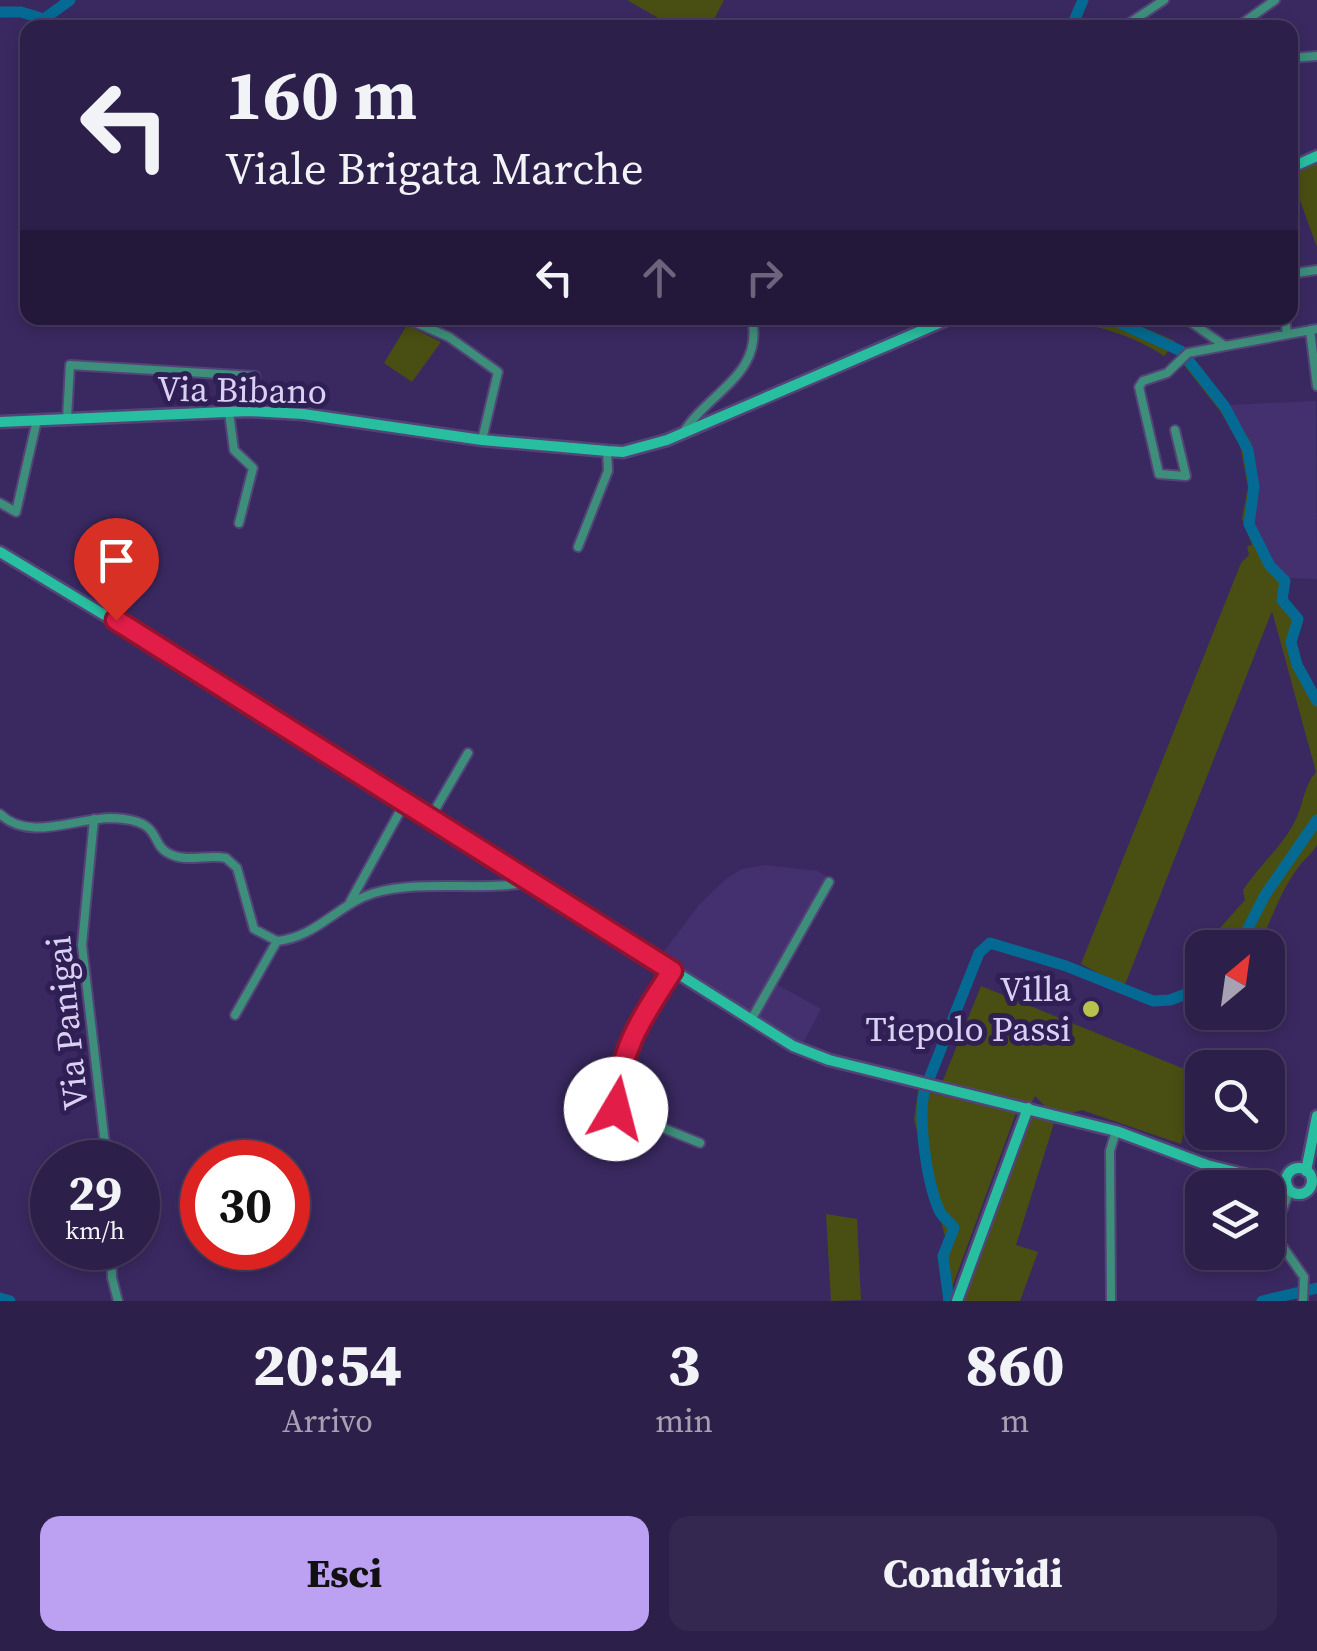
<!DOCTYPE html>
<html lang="it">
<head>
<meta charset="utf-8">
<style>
	:root { --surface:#2c1f49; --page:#342750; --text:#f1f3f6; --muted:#a6a2b4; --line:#483d61; --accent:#bca0f2 }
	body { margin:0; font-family:"Source Serif 4",serif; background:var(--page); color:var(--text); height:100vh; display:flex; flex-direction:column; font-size:38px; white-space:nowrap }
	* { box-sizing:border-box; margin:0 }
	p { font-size:32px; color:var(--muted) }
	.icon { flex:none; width:55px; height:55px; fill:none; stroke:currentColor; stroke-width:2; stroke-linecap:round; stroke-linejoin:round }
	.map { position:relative; height:1301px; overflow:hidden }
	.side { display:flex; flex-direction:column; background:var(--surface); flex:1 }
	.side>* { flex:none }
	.banner { position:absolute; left:20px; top:20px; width:1278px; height:305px; border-radius:20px; box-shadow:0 5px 15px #0003,0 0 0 2px var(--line); background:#2c1f49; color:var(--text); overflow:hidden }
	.needle { width:65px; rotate:29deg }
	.controls { position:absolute; left:1185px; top:930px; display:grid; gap:20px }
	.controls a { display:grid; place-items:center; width:100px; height:100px; border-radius:20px; background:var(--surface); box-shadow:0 5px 15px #0003,0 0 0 2px var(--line); font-size:50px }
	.speed { position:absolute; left:30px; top:1140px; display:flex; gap:20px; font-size:50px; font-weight:700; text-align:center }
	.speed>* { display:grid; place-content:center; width:130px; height:130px; border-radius:50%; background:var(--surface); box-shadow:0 5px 15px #0003,0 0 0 2px var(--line); line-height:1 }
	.speed small { font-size:25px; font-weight:400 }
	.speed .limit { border:15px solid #d22; background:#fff; color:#111 }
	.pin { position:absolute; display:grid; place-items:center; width:85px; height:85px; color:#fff; margin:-102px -42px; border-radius:50% 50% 50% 0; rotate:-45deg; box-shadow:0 0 10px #0007 }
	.pin .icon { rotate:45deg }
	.me { position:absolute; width:110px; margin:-55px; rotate:8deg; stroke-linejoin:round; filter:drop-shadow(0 0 8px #0008) }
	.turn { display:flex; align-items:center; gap:35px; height:210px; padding:0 40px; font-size:45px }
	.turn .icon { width:130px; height:130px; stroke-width:2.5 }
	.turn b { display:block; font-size:70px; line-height:85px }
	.lanes { display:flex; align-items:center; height:95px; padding:0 40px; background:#0003; justify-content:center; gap:50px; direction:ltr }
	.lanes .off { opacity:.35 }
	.eta { display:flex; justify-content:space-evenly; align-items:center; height:170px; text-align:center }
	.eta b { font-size:60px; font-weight:800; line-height:70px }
	.cta { display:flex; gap:20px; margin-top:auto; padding:20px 40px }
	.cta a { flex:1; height:115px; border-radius:20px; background:var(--accent); color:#111; font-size:40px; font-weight:800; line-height:115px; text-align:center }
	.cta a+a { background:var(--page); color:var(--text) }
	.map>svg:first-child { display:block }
</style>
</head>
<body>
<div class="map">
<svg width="1317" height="1301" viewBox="0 0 1317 1301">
	<rect width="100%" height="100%" fill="#3a2961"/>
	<path fill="#44306f" d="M 1316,401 L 1317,579 L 1289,578 L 1272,562 L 1254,527 L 1259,486 L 1252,451 L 1228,405 Z
		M 765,865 L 817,871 L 834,880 L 774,983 L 821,1009 L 802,1045 L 660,957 L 699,905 L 726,879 L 742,869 Z"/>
	<path fill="#494f13" d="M 627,0 L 724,0 L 710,27 L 674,27 Z
		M 1317,161 L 1317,247 L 1290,173 Z
		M 1055,318 L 1121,318 L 1173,340 L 1202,368 L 1251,442 L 1259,486 L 1254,526 L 1272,562 L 1289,579 L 1286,598 L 1303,621 L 1296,642 L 1305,674 L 1317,690 L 1317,845 C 1312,854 1303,860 1297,869 C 1281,891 1272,917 1261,942 L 1248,933 L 1237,933 L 1226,947 L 1203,947 L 1245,900 L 1243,890 C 1259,865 1284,846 1297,817 C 1304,800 1304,786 1316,772 L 1272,611 L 1124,987 L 1081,964 L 1241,563 L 1249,555 L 1247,546 L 1252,545 L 1242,519 L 1248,487 L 1240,445 L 1220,411 L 1176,355 L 1169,350 L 1164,356 C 1130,333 1095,326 1055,318 Z
		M 407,325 L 441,342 L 412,382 L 384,363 Z
		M 981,986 L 1199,1075 L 1181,1144 L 1082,1110 L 1064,1115 L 1049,1110 L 1035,1096 L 1031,1104 L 942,1083 Z
		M 918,1090 L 1016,1113 L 947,1301 L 943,1301 L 945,1236 L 914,1120 Z
		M 1025,1115 L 1054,1123 L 1016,1245 L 1038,1252 L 1020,1301 L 958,1301 Z
		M 826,1214 L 857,1219 L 861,1300 L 831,1301 Z"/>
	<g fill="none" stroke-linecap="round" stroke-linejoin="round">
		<path stroke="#046a93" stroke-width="11" d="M 0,12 L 21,12 L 44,19 L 70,0
			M 1071,28 L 1083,0
			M 1109,318 L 1181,351 L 1225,407 L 1248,450 L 1254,487 L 1249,524 L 1270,566 L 1285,581 L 1282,600 L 1298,619 L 1291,642 L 1297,665 L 1317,701
			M 1238,948 L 1265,895 L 1317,820
			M 929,1079 L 979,953 L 990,943 L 1066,966 L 1153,1001 L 1170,1000 L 1202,988
			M 926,1086 C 916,1114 927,1182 939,1210 C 942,1217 950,1222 954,1228 L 943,1256 L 949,1301
			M 0,1298 L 10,1301
			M 1262,1301 L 1317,1288"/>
		<g stroke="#534478" stroke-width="12">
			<path id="street" d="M 1122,28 L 1164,0
				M 1236,28 L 1275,0
				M 1290,58 L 1317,56
				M 1290,274 L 1317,270
				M 405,318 L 449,337 L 498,372 L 482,440
				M 1185,318 L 1225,346 L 1317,329
				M 1285,318 L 1287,334
				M 1310,330 L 1317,386
				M 229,412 L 234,450 L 253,468 L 239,523
				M 67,418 L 70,365 L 255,376 L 249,411
				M 1175,430 L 1186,476 L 1159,474 L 1139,387 L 1143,381 L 1167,373 L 1188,353 L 1225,346
				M 683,433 C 708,392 764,375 752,318
				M 0,503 L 16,512 L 37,420
				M 578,547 L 608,471 L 607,451
				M 0,814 C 29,842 75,818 111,818 C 168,820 146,845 172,855 C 188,862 209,854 226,858 L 237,868 L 254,929 L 277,941 C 317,937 338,904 374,893 C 424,879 480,892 531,882
				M 94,819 L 82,945 L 107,1162
				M 429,820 L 468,753
				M 350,902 L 404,804
				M 672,971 C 641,1019 619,1050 616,1109 L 700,1143
				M 235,1015 L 277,941
				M 751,1020 L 829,882
				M 1290,1190 L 1273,1233 L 1304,1277 L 1303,1301
				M 111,1248 L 112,1278 L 118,1301
				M 1111,1301 L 1110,1151 L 1116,1131"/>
		</g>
		<g stroke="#534478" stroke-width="15">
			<path id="secondary" d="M 1290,168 L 1317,156
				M 0,422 L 249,411 L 303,414 L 482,440 L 607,451 L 623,452 L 667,440 L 951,318
				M 0,552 L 209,678 L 793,1046 L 829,1060 L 1116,1131 L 1207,1165 L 1287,1185
				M1286 1181a13 13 0 1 1 26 0a13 13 0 1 1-26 0Z
				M 1306,1171 L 1317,1116
				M 957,1301 L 1028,1108"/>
		</g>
		<use href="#street" stroke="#3d8e7a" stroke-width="8"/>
		<use href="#secondary" stroke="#28bfa0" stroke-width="10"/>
	</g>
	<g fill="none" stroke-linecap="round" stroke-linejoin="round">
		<g stroke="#92132f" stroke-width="25">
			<path id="route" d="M 116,620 L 672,971 C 641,1019 619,1050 616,1109"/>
		</g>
		<use href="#route" stroke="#e11d48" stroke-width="18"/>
	</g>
	<circle fill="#b6c249" stroke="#301f55" stroke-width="4" cx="1091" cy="1009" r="10"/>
	<g text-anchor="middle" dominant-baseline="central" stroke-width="10" stroke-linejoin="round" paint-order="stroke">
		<g font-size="35" fill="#d8d1f3" stroke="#301f55">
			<text transform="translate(242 390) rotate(1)">Via Bibano</text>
			<text transform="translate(67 1023) rotate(-96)">Via Panigai</text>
		</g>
		<g font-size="35" fill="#d8d1f3" stroke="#301f55" text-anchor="end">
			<text x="1071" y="989">Villa<tspan x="1071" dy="40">Tiepolo Passi</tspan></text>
		</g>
	</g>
</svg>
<div class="controls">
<a><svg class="needle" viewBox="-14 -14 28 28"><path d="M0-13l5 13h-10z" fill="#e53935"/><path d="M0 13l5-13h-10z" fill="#a6a2b4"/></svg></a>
<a><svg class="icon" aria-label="search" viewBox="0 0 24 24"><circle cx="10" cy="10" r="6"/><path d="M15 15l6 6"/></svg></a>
<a><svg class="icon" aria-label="layers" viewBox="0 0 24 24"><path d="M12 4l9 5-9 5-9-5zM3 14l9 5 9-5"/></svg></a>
</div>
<div class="speed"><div>29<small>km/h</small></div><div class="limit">30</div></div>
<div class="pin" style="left:116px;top:620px;background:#d93025"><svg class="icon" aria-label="arrive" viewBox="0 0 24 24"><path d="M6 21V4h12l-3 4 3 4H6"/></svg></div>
<svg class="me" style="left:616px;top:1109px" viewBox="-20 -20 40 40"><circle r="19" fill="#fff"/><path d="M0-13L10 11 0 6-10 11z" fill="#e11d48"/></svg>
<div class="banner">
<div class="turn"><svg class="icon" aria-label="left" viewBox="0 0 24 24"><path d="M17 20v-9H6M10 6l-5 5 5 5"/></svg><div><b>160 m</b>Viale Brigata Marche</div></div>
<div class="lanes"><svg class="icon" aria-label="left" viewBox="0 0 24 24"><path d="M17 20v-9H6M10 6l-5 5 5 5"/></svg><svg class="icon off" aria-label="ahead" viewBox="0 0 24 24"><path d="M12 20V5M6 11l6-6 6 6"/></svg><svg class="icon off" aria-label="right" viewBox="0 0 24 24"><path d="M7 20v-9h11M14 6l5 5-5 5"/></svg></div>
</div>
</div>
<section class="side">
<div class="eta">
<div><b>20:54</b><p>Arrivo</p></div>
<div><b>3</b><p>min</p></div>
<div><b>860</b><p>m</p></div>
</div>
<div class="cta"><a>Esci</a><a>Condividi</a></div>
</section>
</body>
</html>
